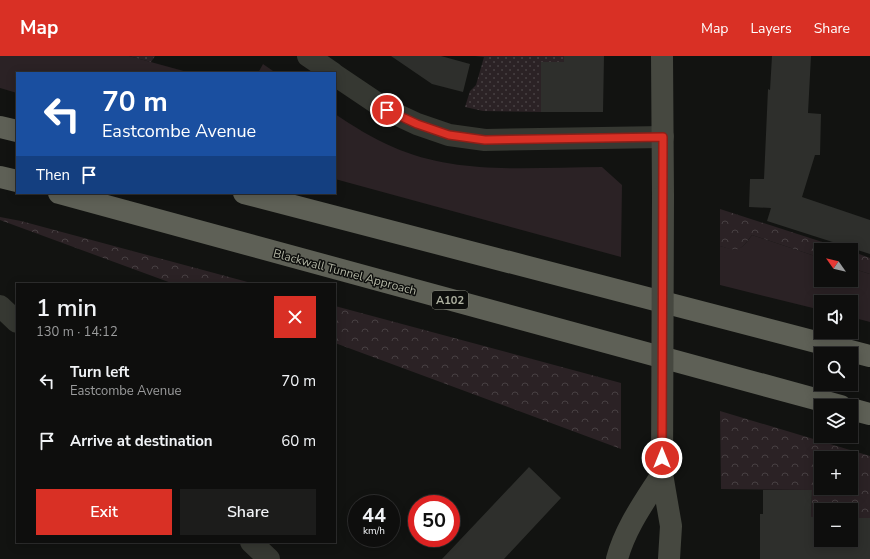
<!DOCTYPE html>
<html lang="en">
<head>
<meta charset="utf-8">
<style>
	:root { --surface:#0e0e0d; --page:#1c1c1b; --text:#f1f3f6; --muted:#9b9c9d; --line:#2e2e2e; --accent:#d93025 }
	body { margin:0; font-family:"Nunito Sans",sans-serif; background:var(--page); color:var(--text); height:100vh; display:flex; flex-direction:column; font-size:15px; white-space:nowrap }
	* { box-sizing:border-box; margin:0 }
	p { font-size:13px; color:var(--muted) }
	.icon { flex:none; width:22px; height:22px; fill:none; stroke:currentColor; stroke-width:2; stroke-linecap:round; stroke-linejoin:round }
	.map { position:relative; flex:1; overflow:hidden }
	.panel { position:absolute; left:16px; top:227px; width:320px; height:260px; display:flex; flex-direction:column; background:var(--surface); border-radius:0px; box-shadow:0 2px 10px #0003,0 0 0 1px var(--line) }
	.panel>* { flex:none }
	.banner { position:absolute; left:16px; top:16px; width:320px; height:122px; border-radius:0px; box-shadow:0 2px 10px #0003,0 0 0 1px var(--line); background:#1a4fa0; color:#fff; overflow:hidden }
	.needle { width:26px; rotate:304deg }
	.buttons { position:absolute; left:814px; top:187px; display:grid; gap:8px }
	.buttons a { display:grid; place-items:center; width:44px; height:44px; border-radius:0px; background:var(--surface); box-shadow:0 2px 10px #0003,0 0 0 1px var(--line); font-size:20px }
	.speed { position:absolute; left:348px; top:439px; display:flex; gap:8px; font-size:20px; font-weight:700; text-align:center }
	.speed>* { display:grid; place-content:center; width:52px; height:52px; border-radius:50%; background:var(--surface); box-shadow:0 2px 10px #0003,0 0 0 1px var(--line); line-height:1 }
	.speed small { font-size:10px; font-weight:400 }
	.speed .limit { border:6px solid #d22; background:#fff; color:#111 }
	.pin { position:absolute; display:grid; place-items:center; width:34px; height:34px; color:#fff; margin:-17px; border:2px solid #fff; border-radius:50%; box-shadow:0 1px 4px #0007 }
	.me { position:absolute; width:44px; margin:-22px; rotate:0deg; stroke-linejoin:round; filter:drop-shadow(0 0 3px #0008) }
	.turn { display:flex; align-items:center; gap:14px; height:84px; padding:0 20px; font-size:18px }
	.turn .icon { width:52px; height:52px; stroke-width:2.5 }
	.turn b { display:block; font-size:28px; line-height:34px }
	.then { display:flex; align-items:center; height:38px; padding:0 20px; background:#0003; gap:8px; font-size:15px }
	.round { display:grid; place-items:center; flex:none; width:42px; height:42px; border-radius:0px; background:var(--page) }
	.summary { display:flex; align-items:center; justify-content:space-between; height:68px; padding:0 20px }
	h1 { font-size:24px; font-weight:600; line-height:30px }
	.action { display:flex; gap:8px; margin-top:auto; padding:8px 20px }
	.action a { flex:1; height:46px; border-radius:0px; background:var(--accent); color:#fff; font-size:16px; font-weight:600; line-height:46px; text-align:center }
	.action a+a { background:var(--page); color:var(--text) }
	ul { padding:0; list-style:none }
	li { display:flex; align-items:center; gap:12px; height:60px; padding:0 20px }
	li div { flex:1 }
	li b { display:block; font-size:15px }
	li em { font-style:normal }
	header { display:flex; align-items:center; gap:24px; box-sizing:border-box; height:56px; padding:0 20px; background:var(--accent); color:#fff }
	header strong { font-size:19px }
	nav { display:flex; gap:22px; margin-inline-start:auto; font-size:14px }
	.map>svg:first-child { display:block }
</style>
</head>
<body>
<header>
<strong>Map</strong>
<nav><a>Map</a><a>Layers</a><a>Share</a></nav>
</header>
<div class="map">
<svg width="870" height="503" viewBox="0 0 870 503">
	<defs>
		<pattern id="forest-crowns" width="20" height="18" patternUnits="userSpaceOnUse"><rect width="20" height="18" fill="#2b2225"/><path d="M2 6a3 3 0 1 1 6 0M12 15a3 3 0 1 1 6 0" fill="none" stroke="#474042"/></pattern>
		<pattern id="garden-dots" width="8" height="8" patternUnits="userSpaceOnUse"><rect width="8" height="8" fill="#2b2225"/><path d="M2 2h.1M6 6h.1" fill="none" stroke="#474042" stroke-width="1.8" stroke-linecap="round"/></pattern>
	</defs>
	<rect width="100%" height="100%" fill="#121311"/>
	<path fill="#2b2225" d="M 0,0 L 129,0 L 191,17 L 17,17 L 17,37 L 0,32 Z
		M 263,8 L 276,17 L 258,17 Z
		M 335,58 C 353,70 372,82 393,91 C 458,120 533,111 602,111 L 622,129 L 621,201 L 335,123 Z
		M 752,179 L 821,202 L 821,224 L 851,224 L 851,212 L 870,218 L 870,266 L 851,261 L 851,246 L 821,246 L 821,254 L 720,229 L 720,190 C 739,196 741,194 752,179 Z"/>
	<path fill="url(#forest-crowns)" fill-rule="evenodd" d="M 720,153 L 847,194 L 821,194 L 821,202 L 752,179 C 740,194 740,197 720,190 Z
		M 0,161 L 21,165 L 255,228 L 174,228 L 0,164 Z
		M 851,195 L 870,202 L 870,218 L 851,212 Z
		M 335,250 L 621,327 L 621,393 L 335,287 Z
		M 720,355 L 870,400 L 870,462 L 851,462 L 851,454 L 821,454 L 821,461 L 811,461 L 812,434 L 721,433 ZM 821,402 L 851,402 L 851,432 L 821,432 Z"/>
	<path fill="url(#garden-dots)" d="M 129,0 L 155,0 L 151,6 Z
		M 475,0 L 564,0 L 564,6 L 541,6 L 541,56 L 483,55 L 465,51 L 470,35 L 476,29 L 484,1 Z"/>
	<path fill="#2e2f2c" d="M 391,0 L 441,0 L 470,8 L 463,36 L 432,28 Z
		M 564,0 L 604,0 L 603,56 L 541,56 L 541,6 L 564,6 Z
		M 772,0 L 811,0 L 808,57 L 821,58 L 820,99 L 815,99 L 802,141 L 870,164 L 870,198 L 767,165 L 771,152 L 749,151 L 750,123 L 764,123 L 768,33 L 770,34 Z
		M 529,411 L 561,442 L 504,503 L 442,503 Z
		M 763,434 L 812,434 L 811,461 L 821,461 L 821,484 L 851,484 L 851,462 L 870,462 L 870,503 L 760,503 L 760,458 L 763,458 Z"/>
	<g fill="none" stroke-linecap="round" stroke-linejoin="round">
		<path stroke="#363832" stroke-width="22" d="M 308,0 L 333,17
			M 335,19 L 387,54 L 417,68 L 449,79 L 485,84 L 663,81
			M 0,250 L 17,266
			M 251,486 L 269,503"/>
		<path stroke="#464840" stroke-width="22" d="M 662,0 L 663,140
			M 662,418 L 671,470 L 669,503
			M 617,503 C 625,472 645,445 662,418"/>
		<path stroke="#5e6056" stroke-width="22" d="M 0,71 L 17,75
			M 0,121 L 17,125
			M 59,137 L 841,350
			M 244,137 L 870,300
			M 851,353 L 870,358"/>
		<path stroke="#464840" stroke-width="22" d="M 662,418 L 663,140"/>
	</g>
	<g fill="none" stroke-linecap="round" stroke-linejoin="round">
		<g stroke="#8d1f18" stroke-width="10">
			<path id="route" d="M 387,54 L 417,68 L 449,79 L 485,84 L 663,81 L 662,402"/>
		</g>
		<use href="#route" stroke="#d93025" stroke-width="7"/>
	</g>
	<g text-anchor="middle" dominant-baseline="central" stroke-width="3" stroke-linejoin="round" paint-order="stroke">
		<rect fill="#0d0e0c" stroke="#808276" stroke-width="1" x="432" y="235" width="36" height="18" rx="3"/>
		<g font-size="11" font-weight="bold" fill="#b1b4a3">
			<text x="450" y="244">A102</text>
		</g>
		<g font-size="12" fill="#b1b4a3" stroke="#0d0e0c">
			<text transform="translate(345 216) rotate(15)">Blackwall Tunnel Approach</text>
		</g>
	</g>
</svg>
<div class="buttons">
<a><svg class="needle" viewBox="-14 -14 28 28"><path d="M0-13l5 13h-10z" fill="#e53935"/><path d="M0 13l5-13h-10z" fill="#9b9c9d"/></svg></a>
<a><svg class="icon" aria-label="sound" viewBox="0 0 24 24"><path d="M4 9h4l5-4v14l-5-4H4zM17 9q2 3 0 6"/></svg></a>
<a><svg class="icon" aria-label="search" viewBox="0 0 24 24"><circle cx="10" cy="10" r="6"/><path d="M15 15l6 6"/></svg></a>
<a><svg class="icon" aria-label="layers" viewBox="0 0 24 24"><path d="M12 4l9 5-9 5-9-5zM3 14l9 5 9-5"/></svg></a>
<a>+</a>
<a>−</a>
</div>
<div class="speed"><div>44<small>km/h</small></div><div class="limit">50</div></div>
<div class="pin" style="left:387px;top:54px;background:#d93025"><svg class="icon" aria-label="arrive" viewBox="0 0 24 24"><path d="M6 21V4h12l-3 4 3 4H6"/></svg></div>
<svg class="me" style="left:662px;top:402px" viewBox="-20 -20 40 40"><circle r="17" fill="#d93025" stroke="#fff" stroke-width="3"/><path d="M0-11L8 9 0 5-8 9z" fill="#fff"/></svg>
<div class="banner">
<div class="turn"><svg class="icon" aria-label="left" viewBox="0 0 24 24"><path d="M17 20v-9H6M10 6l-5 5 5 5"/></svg><div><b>70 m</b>Eastcombe Avenue</div></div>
<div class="then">Then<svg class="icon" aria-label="arrive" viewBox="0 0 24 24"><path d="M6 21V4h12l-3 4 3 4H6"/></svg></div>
</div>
<section class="panel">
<div class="summary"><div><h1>1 min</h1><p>130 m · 14:12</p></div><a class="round" style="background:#d93025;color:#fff"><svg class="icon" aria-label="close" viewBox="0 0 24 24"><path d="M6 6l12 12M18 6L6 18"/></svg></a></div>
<ul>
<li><svg class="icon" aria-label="left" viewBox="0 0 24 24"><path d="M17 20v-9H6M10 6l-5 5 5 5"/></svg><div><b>Turn left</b><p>Eastcombe Avenue</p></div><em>70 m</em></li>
<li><svg class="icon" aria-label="arrive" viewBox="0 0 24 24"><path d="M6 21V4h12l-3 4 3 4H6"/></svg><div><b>Arrive at destination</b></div><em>60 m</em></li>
</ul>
<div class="action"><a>Exit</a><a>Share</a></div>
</section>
</div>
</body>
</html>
